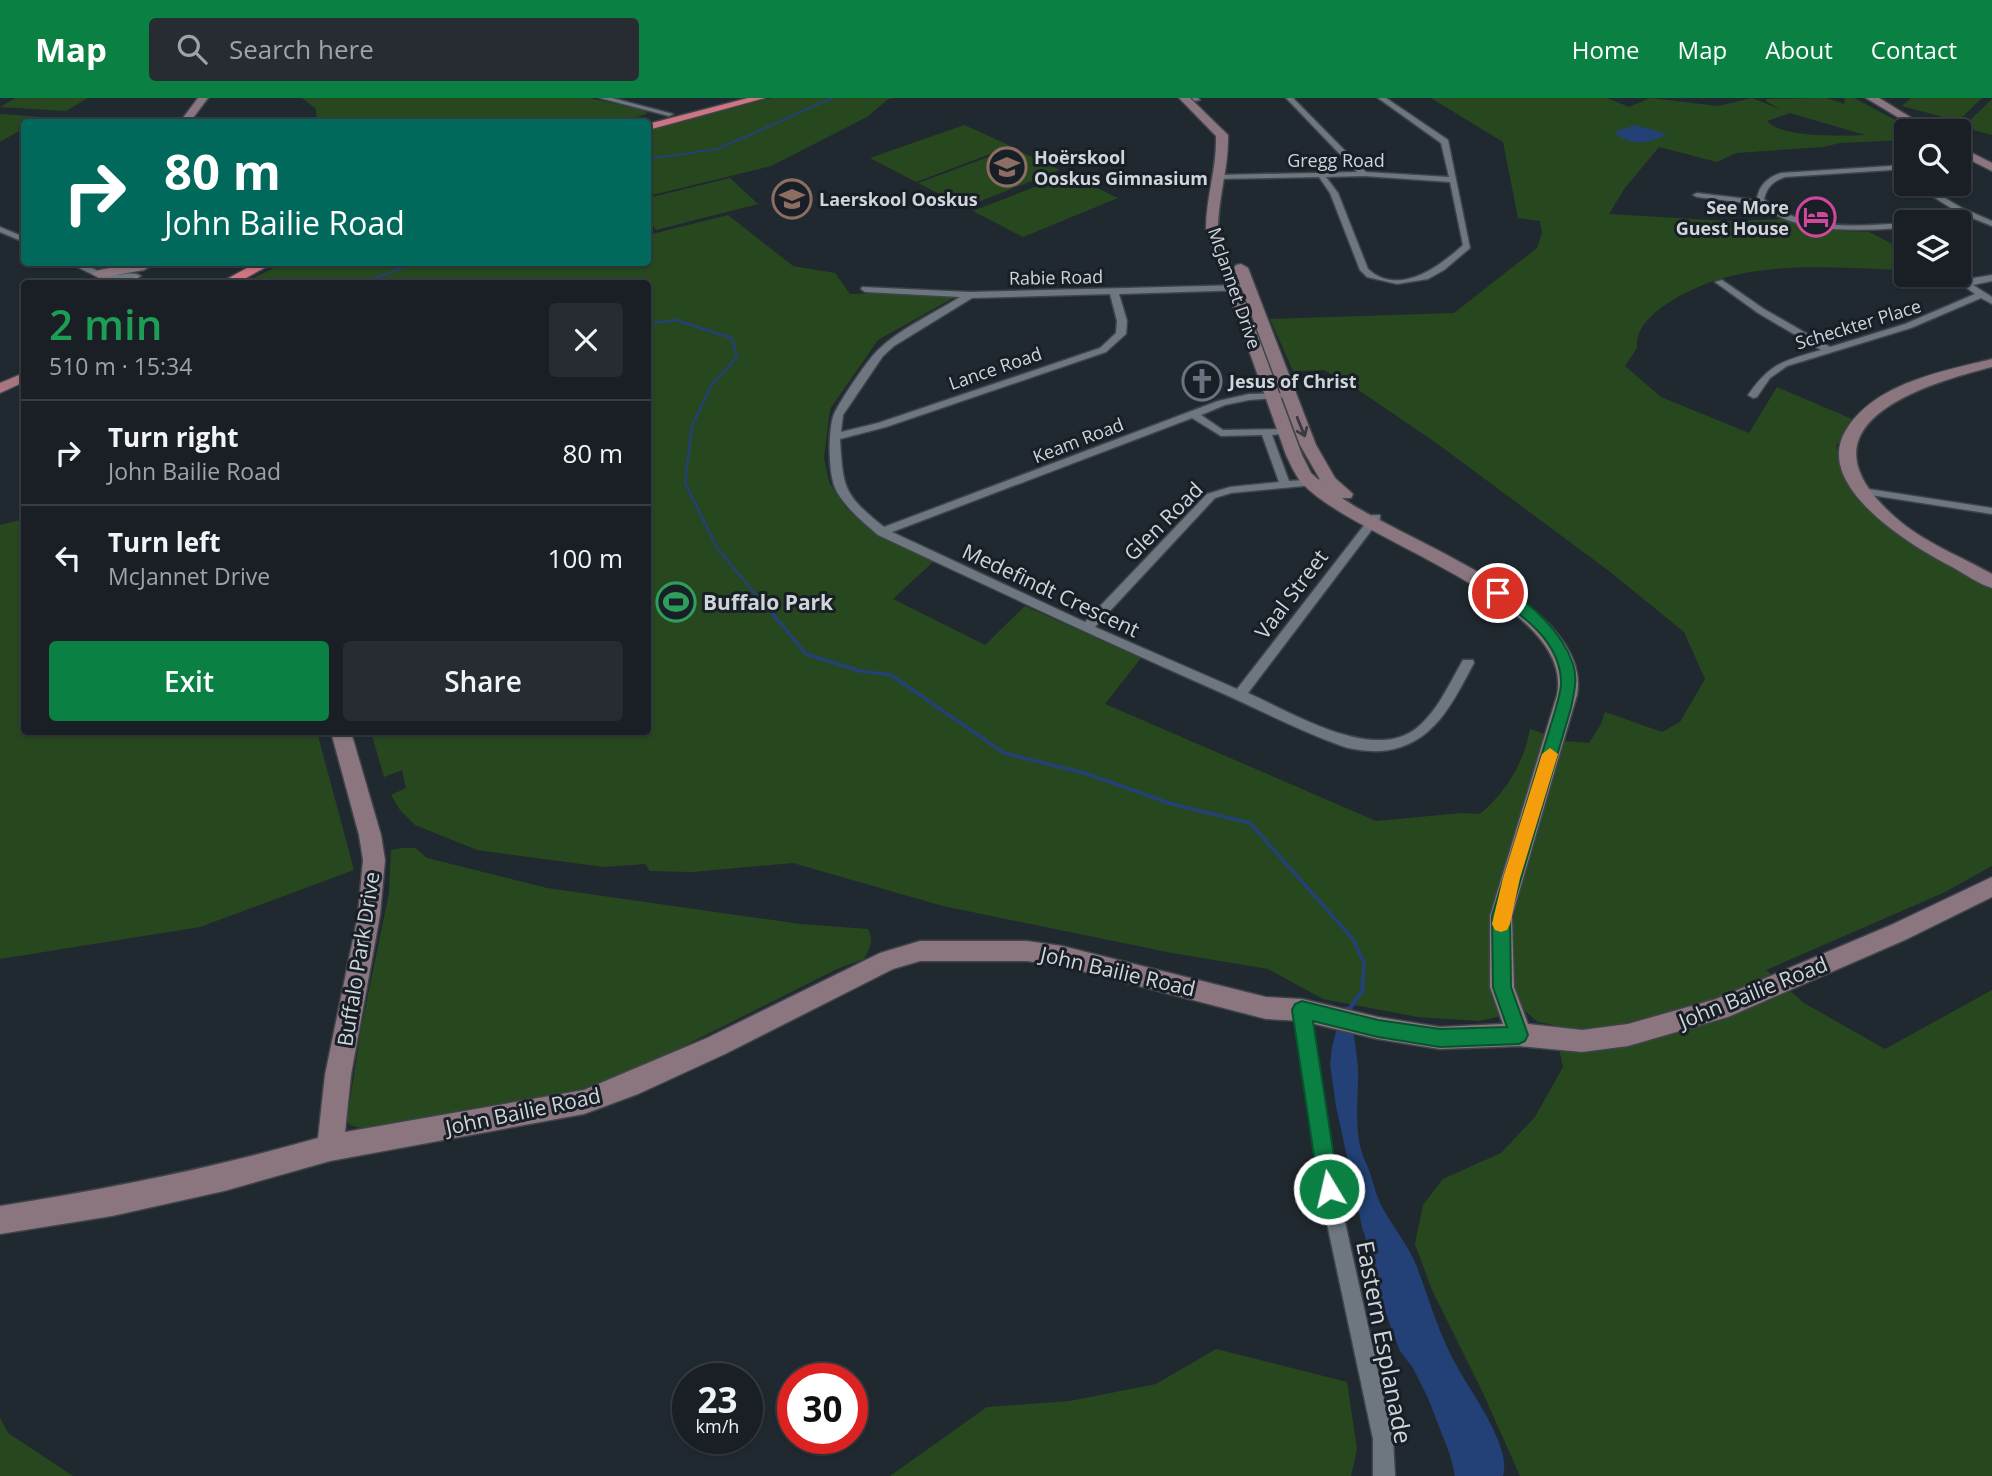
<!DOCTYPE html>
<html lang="en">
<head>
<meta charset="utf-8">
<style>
	:root { --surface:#191f24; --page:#262c31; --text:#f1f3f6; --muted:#9fa2a6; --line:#373d41; --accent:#0b8043 }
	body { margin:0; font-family:"Open Sans",sans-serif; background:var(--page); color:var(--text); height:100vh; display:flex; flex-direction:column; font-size:26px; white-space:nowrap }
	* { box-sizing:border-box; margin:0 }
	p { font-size:23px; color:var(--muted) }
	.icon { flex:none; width:38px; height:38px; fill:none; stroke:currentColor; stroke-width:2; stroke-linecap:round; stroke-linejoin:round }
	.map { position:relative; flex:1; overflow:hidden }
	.side { position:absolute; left:21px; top:182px; width:630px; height:455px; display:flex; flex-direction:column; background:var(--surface); border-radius:7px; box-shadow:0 2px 5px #0004,0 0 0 2px var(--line) }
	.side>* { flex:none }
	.guide { position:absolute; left:21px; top:21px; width:630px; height:147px; border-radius:7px; box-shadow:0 2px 5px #0004,0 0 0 2px var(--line); background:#00695c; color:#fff; overflow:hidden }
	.tools { position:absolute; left:1894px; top:21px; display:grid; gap:14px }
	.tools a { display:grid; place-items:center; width:77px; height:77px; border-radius:7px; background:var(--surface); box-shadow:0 2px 5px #0004,0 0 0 2px var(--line); font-size:35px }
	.speed { position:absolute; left:672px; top:1265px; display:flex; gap:14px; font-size:35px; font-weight:700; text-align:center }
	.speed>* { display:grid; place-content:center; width:91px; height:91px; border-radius:50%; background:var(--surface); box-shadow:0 2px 5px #0004,0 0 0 2px var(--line); line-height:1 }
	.speed small { font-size:18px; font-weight:400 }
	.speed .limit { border:10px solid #d22; background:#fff; color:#111 }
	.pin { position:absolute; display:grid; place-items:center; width:60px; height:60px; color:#fff; margin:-30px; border:4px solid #fff; border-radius:50%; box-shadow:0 2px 7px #0007 }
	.me { position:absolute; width:77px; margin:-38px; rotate:351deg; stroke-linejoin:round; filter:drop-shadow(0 0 5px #0008) }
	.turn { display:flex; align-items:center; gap:24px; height:147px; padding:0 28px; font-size:32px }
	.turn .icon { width:91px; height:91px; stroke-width:2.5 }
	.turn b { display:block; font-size:49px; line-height:60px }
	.round { display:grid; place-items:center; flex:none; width:74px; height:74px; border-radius:7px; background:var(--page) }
	.head { display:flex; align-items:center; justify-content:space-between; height:119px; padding:0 28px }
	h1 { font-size:42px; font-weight:600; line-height:52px; color:#1e9e55 }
	.action { display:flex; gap:14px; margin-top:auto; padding:14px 28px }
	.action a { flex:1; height:80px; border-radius:7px; background:var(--accent); color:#fff; font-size:28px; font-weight:600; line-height:80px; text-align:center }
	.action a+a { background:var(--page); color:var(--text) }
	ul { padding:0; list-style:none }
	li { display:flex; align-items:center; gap:21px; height:105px; padding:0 28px; border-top:2px solid var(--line) }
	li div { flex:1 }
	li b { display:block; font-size:26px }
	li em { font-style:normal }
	header { display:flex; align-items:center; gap:42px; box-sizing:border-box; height:98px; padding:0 35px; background:var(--accent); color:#fff }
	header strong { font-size:33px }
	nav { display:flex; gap:38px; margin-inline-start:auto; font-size:24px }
	.search { width:490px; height:63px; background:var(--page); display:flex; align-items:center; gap:18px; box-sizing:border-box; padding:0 24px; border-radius:7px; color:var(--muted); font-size:26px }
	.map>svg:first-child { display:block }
</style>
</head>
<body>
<header>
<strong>Map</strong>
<div class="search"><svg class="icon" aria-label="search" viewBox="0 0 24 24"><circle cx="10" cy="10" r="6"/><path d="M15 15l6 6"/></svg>Search here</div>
<nav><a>Home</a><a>Map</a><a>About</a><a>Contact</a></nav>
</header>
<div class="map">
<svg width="1992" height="1378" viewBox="0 0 1992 1378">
	<rect width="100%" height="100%" fill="#212930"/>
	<path fill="#27481f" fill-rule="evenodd" d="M 16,0 L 88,0 L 66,13 L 0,9 Z
		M 302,0 L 589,0 L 647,13 L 647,16 L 617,24 L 317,24 L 316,11 Z
		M 772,0 L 894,0 L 888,1 L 867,19 L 771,68 L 648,98 L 648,32 Z
		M 1431,0 L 1607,0 L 1629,9 L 1650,0 L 1718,8 L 1752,0 L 1782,12 L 1767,4 L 1766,1 L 1826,0 L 1844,6 L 1845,0 L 1854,0 L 1916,33 L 1906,33 L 1906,42 L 1840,45 L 1823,49 L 1736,55 L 1717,64 L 1659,49 L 1624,91 L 1609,116 L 1727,123 L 1785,121 L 1842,133 L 1869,134 L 1906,153 L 1906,172 C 1822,170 1738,158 1665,207 C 1651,217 1635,231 1637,250 L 1625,268 L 1661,299 L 1749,335 L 1777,289 L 1852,321 L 1836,348 L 1852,391 L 1867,408 L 1992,489 L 1992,768 L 1943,795 L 1766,872 L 1804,905 L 1885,951 L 1992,892 L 1992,1378 L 1520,1378 L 1483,1295 L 1432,1192 L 1415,1146 L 1423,1107 L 1443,1081 L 1501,1055 L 1535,1019 L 1563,969 L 1554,927 L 1538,924 L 1525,913 L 1479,923 L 1418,919 L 1323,901 L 1268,871 L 1172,855 L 943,808 L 793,765 L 692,774 L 650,773 L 645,766 L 604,769 L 477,752 L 415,727 L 400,712 L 391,697 L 406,690 L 402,672 L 384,679 L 371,634 L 648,634 L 648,186 L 242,186 L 284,165 L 648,164 L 648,137 L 728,117 L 793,168 L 835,175 L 850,196 L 910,195 L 953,200 L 878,242 L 830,311 L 824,360 L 829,384 L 846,410 L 875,436 L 934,463 L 893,501 L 985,547 L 1025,508 L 1141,560 L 1105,606 L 1376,723 L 1462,715 L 1480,716 C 1506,694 1524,665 1530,631 L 1564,643 L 1589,645 L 1601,626 L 1605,614 L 1662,634 L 1680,624 L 1705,581 L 1684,534 L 1609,473 L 1435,344 L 1354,289 L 1324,272 L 1293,273 L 1270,221 L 1454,215 L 1537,150 L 1542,135 L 1540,123 L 1518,120 L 1503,44 ZM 1790,15 L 1865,37 C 1842,38 1781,40 1767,23 Z
		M 1911,0 L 1982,0 L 1958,23 L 1902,8 Z
		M 1992,1 L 1992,37 L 1963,29 Z
		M 0,16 L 42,19 L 33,24 L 24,24 L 24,30 L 0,44 Z
		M 964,27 L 1011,48 L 916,84 L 870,60 Z
		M 1013,50 L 1060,72 L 965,109 L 918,85 Z
		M 1068,76 L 1118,100 L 1023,139 L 973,113 Z
		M 730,80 L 758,106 L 656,132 L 648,122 L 648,100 Z
		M 24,421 L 24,634 L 317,634 L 354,772 L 200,829 L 0,861 L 0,427 Z
		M 402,750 L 415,750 L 427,760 L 547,790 L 800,826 L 868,831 C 874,843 870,849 864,861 L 837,871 L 668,956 L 578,993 L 360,1030 L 350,1027 L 347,1022 L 361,931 L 389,795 L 391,752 Z
		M 1216,1251 L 1347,1284 L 1357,1351 L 1351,1378 L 890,1378 L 987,1309 L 1070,1303 L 1156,1286 Z
		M 0,1320 L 8,1335 L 73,1378 L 0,1378 Z"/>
	<path fill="#234176" d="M 1635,27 L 1667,36 C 1649,46 1631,49 1614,34 Z
		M 1346,908 L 1354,913 C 1351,932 1357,951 1358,971 C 1359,1002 1352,1035 1366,1065 C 1372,1078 1374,1092 1380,1105 C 1391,1127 1408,1146 1417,1169 C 1430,1204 1440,1240 1459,1272 C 1473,1297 1512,1350 1503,1378 L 1455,1378 L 1450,1357 L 1428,1300 L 1413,1270 L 1400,1253 L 1390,1227 L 1379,1195 L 1380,1184 L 1362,1129 L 1336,1008 L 1330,966 L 1332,949 L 1341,915 Z"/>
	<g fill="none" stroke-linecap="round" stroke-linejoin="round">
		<path stroke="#234176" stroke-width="2" d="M 648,61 L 718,51 L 832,0
			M 357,186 L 420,164"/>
		<path stroke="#234176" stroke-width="2.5" d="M 648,226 L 676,222 L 732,240 L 737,259 L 711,288 L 692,328 L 685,385 L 717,450 L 763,505"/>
		<path stroke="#234176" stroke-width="3.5" d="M 762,503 L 806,556 L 860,573 L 891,577 L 1004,655 L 1084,675 L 1172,706 L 1250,725 L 1353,841 L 1364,865 L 1363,882"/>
		<path stroke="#234176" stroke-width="4.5" d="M 1348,913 L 1362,893 L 1363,881"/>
		<g stroke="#3e444a" stroke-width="3">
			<path id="street" d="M 600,0 L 612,0 L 673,16 L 669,18 Z
				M 1192,0 L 1198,0 L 1200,2 L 1194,3 Z
				M 1286,0 L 1293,0 L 1366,74 L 1449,79 L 1441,45 L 1378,0 L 1386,0 L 1448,42 L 1470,150 L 1444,172 L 1428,181 L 1397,186 L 1367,179 L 1360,172 L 1330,95 L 1319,79 L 1215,81 L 1214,79 L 1218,77 L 1357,74 ZM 1364,78 L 1450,84 L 1463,147 C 1439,169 1399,199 1368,171 L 1338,95 L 1326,79 Z
				M 1906,63 L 1906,68 L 1891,72 L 1785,79 C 1773,83 1767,89 1764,101 C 1801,134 1860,128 1906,125 L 1906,130 C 1864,132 1795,138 1762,107 L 1697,99 L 1693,97 L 1697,95 L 1757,102 C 1758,88 1768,79 1781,75 L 1890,68 Z
				M 1913,86 L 1922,86 L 1960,109 L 1992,123 L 1992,128 L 1957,114 L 1926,124 L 1915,124 L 1951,110 Z
				M 0,129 L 24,139 L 24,144 L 0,134 Z
				M 70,164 C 88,164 99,177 114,177 C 123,177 133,173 141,178 C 119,190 89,177 70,164 Z
				M 1992,177 L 1992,183 L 1973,187 L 1992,199 L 1992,206 L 1981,200 L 1911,230 L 1787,268 L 1770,280 L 1757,299 L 1753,300 L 1748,297 C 1771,264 1784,263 1821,252 L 1758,215 L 1715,184 L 1722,182 L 1764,211 L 1830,249 L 1905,226 L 1975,196 L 1964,188 L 1968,181 Z
				M 1244,187 L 1247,188 L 1247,192 L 1119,196 L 1127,223 L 1126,236 L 1106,254 L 886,329 L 840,341 C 843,391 844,397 884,429 L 1218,303 L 1249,296 L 1288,295 L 1288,299 L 1249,302 L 1225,307 L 1201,317 L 1223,332 L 1289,331 L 1289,335 L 1272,337 L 1289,383 L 1321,381 L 1326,384 L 1325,386 L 1231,395 L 1215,400 L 1095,529 L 1237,591 L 1372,417 L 1380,417 L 1380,421 L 1248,595 C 1293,615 1375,666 1418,629 C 1439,611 1450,584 1463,562 L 1473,562 L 1474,565 C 1455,600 1437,641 1394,651 C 1379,655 1357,653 1342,648 C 1296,632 1251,607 1206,588 C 1096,539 987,488 878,437 C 863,424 847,411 837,394 C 828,379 828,336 833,319 C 836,308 869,260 878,252 C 901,230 933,216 960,199 L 865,194 L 861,191 L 862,189 L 970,194 ZM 1110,196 L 1117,223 L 1116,235 L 1100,250 L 878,325 L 841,334 L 843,317 L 883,258 L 894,248 L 972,200 ZM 1192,320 L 1221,338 L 1262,337 L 1279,384 L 1230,389 L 1207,396 L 1085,524 L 892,434 Z
				M 1862,390 L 1992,410 L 1992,416 L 1858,395 L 1858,391 Z
				M 1302,905 L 1308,907 L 1310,912 L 1337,1088 L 1393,1341 L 1395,1378 L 1373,1378 L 1373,1341 L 1319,1088 L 1294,912 L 1296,907 Z"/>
		</g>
		<g stroke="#3e444a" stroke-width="3">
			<path id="secondary" d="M 198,0 L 208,0 L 190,24 L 180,24 Z
				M 1179,0 L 1190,0 L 1228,37 C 1229,69 1218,99 1218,131 L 1302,357 L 1311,375 L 1322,385 L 1300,347 L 1234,170 L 1236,167 L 1241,166 L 1248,170 L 1316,347 L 1335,380 L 1353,396 L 1351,400 L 1342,400 C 1401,442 1594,506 1577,597 L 1512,818 L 1514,889 L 1528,926 L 1582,932 L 1628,926 L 1716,901 L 1891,827 L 1992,779 L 1992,799 L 1907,841 L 1728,919 L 1628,948 L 1582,954 L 1519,948 L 1440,951 L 1378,941 L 1302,923 L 1266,921 L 1062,868 L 1027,863 L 920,863 L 893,871 L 725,956 L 638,996 L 584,1016 L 330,1063 L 224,1093 L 112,1118 L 0,1136 L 0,1108 C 108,1091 213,1070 318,1040 L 325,977 L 358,817 L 363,762 L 359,737 L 331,634 L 351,634 L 381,737 L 385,762 L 380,817 L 351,977 L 345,1034 L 584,992 L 707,940 L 880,855 L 920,843 L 1027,843 L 1062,848 L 1266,899 L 1302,901 L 1378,919 L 1440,929 L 1503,926 L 1490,889 L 1490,818 L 1557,597 C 1576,503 1355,443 1302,385 C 1295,377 1291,367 1286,357 L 1206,131 C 1206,99 1217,70 1216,38 Z
				M 1866,0 L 1879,0 L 1933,33 L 1921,33 Z
				M 1958,48 L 1992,65 L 1992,73 L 1958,56 Z
				M 142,164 L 151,168 L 144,172 L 99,180 L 92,176 L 99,172 Z
				M 1992,261 L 1992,269 C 1916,288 1793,329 1895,419 C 1923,444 1960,458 1992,476 L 1992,490 C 1979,486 1966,477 1954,470 C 1915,450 1811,389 1846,332 C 1875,285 1943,273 1992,261 Z"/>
		</g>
		<g stroke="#3e444a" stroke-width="3">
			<path id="primary" d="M 24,275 L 24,284 L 0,295 L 0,285 Z"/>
		</g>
		<g stroke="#3e444a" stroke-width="3">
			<path id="highway" d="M 748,0 L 765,0 L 648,32 L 648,26 Z
				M 258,164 L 275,164 L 235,186 L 218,186 Z
				M 137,179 L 147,186 L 132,186 L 132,180 Z"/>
		</g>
		<use href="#street" fill="#6e777f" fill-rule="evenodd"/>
		<use href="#secondary" fill="#8b7680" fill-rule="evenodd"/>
		<use href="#primary" fill="#a87681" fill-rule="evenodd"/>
		<use href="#highway" fill="#ce7583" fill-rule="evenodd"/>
	</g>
	<defs><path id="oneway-shaft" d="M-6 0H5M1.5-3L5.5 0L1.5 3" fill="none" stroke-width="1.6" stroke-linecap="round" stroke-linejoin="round" transform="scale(1.75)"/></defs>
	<use stroke="#3a3941" href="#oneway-shaft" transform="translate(1301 329) rotate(68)"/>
	<path fill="#0b8043" stroke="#07532c" stroke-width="2" d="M 1498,490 C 1528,499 1563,536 1573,566 C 1578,581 1574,595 1571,610 L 1510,818 L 1511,889 L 1528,937 L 1525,943 L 1519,946 L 1440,949 L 1378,939 L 1313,923 L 1339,1091 L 1336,1098 L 1329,1101 L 1322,1098 L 1319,1091 L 1292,912 L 1295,906 L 1302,903 L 1378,922 L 1440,931 L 1507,929 L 1493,889 L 1492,818 L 1556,610 C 1558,601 1562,591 1561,582 C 1559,543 1523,517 1493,498 L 1491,495 Z"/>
	<path fill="#f59e0b" d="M 1550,650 L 1558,656 L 1520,780 L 1510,826 L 1507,832 L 1501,834 L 1495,832 L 1492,826 L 1503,780 L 1542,656 Z"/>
	<defs>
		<g id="school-ring" transform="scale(2.0125)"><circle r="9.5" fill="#181f26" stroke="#8d6e63" stroke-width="1.5"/><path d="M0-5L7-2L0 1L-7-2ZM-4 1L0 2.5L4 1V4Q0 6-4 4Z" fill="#8d6e63"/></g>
		<g id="hotel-ring" transform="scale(2.0125)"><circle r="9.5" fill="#181f26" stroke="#d1479c" stroke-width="1.5"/><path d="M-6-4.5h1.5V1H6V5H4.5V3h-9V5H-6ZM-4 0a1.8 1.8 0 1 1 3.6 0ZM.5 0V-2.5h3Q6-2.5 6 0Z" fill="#d1479c"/></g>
		<g id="church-ring" transform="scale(2.0125)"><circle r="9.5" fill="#181f26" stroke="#6b7280" stroke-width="1.5"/><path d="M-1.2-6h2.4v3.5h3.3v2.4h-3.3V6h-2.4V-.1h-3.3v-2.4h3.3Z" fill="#6b7280"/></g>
		<g id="stadium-ring" transform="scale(2.0125)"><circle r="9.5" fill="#181f26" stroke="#2e9e5b" stroke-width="1.5"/><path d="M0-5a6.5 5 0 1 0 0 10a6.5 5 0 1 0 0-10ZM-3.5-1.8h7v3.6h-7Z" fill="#2e9e5b"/></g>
	</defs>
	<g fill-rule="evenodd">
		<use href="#school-ring" x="1007" y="69"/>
		<use href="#school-ring" x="792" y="101"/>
		<use href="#hotel-ring" x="1816" y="119"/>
		<use href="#church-ring" x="1202" y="283"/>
		<use href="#stadium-ring" x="676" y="504"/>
	</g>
	<g text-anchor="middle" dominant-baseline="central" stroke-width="6" stroke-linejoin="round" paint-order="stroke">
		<g font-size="18" font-weight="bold" fill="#d0d5da" stroke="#181f26" text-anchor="start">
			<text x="1034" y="59">Hoërskool<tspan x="1034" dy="21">Ooskus Gimnasium</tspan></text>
			<text x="819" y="101">Laerskool Ooskus</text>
			<text x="1789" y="109" text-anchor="end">See More<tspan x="1789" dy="21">Guest House</tspan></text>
			<text x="1229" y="283">Jesus of Christ</text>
		</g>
		<g font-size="18" fill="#d0d5da" stroke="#181f26">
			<text x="1336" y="62">Gregg Road</text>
			<text transform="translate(1056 179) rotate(-1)">Rabie Road</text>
			<text transform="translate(1235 190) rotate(71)">McJannet Drive</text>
			<text transform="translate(1858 226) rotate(-17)">Scheckter Place</text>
			<text transform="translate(995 270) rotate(-19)">Lance Road</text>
			<text transform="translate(1078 342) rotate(-21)">Keam Road</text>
		</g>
		<g font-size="21" fill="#d0d5da" stroke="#181f26">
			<text transform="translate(1163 423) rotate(-45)">Glen Road</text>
			<text transform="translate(1051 492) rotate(25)">Medefindt Crescent</text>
			<text transform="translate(1291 496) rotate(-53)">Vaal Street</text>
			<text transform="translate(358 861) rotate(-81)">Buffalo Park Drive</text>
			<text transform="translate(1118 873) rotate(13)">John Bailie Road</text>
			<text transform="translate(1753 894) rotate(-22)">John Bailie Road</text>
			<text transform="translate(523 1013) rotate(-12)">John Bailie Road</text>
		</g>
		<g font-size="21" font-weight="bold" fill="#d0d5da" stroke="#181f26" text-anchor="start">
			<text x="703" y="504">Buffalo Park</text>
		</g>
		<g font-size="24" fill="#d0d5da" stroke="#181f26">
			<text transform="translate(1385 1244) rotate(79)">Eastern Esplanade</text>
		</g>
	</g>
</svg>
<div class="tools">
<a><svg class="icon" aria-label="search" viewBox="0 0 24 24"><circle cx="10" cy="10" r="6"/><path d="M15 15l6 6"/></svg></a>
<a><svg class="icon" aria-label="layers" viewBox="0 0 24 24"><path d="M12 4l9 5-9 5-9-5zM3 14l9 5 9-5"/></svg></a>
</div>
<div class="speed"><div>23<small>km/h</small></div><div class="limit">30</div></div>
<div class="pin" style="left:1498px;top:495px;background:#d93025"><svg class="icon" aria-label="arrive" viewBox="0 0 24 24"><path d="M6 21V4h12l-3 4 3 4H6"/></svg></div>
<svg class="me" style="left:1329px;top:1091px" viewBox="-20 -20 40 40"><circle r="17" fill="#0b8043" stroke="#fff" stroke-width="3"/><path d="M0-11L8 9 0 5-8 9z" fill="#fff"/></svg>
<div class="guide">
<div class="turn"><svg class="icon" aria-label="right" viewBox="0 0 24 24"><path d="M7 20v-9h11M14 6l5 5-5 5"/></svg><div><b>80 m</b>John Bailie Road</div></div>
</div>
<section class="side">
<div class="head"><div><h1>2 min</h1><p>510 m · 15:34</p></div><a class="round"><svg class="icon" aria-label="close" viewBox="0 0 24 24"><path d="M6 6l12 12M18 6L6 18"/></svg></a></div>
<ul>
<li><svg class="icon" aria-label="right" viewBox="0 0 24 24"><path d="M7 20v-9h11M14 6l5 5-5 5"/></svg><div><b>Turn right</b><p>John Bailie Road</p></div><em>80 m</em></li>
<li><svg class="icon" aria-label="left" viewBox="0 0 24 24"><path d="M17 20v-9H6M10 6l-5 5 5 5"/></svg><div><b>Turn left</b><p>McJannet Drive</p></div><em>100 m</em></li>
</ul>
<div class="action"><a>Exit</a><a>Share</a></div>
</section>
</div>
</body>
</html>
